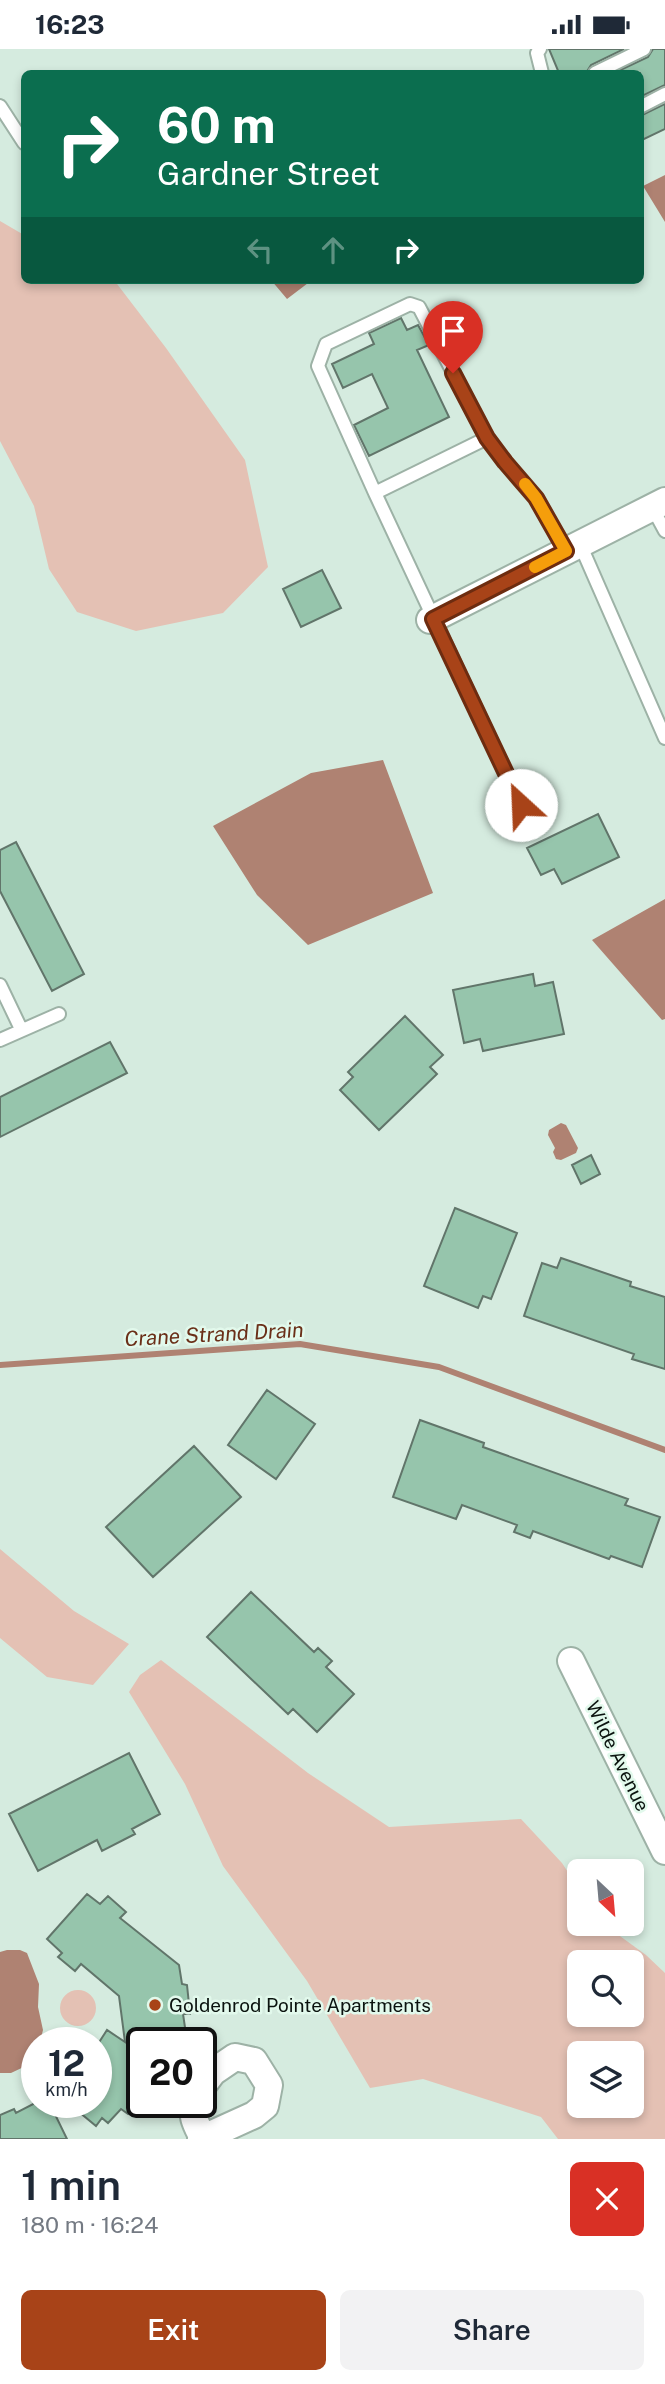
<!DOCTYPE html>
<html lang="en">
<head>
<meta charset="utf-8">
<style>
	:root { --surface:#fff; --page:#f2f2f3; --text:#1f2937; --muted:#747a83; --accent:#a84318 }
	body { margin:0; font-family:"Public Sans",sans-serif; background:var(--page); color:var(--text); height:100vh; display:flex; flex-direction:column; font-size:26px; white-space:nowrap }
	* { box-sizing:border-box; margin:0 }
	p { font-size:23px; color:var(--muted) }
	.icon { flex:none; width:38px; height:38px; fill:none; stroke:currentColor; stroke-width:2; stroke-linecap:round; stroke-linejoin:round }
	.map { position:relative; height:2090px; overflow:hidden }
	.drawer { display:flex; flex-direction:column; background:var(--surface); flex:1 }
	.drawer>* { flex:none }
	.top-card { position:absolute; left:21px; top:21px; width:623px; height:214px; border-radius:10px; box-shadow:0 4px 10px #0003; background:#0b6e4f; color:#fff; overflow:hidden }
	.needle { width:46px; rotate:154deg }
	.controls { position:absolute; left:567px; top:1810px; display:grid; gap:14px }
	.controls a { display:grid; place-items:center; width:77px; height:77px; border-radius:10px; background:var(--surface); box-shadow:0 4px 10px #0003; font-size:35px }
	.speed { position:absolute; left:21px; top:1978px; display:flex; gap:14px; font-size:35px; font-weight:700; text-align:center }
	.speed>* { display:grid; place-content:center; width:91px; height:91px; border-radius:50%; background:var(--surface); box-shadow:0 4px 10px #0003; line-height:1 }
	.speed small { font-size:18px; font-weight:400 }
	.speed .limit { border:4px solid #111; border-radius:10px; background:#fff; color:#111 }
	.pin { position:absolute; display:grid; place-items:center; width:60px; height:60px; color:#fff; margin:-72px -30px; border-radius:50% 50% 50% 0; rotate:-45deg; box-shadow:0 0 7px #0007 }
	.pin .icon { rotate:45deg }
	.me { position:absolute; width:77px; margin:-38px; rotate:335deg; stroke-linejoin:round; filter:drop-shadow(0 0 5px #0008) }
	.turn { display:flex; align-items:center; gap:24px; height:147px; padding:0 21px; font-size:32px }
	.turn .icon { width:91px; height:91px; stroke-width:2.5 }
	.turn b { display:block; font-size:49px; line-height:60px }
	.lanes { display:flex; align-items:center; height:66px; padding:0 21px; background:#0003; justify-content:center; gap:35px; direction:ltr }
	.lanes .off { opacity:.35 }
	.round { display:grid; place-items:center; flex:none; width:74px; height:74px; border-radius:10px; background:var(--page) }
	.overview { display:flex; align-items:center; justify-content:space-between; height:119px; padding:0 21px }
	h1 { font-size:42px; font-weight:600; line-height:52px }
	.primary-button { display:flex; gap:14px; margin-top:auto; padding:14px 21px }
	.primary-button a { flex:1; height:80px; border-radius:10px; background:var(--accent); color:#fff; font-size:28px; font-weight:600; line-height:80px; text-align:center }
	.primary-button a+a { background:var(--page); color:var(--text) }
	.status { display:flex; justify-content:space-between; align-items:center; height:49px; padding:0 35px; background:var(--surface); direction:ltr }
	.status svg { height:19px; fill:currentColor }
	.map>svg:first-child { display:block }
</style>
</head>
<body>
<div class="status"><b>16:23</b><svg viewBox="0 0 49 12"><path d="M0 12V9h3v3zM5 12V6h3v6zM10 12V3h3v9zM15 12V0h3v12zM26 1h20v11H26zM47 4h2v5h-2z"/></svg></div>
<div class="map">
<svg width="665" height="2090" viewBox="0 0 665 2090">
	<rect width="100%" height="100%" fill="#d5ebdf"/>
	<path fill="#e4c1b4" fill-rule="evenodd" d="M 0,172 L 24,186 L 24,231 L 114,231 L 166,299 L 245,411 L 268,518 L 223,564 L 136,582 L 77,563 L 49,520 L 34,457 L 0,392 Z
		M 0,1500 L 74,1562 L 129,1595 L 93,1636 L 47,1628 L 0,1589 Z
		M 161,1611 L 308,1724 L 389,1778 L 521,1770 L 562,1814 L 579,1840 L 579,1874 L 602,1874 L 646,1906 L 665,1924 L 665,2090 L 558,2090 L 541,2068 L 423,2030 L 370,2039 L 307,1932 L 223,1817 L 185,1735 L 129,1643 L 140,1626 ZM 579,1913 L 632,1913 L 632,1965 L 579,1965 ZM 579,2004 L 632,2004 L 632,2056 L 579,2056 Z
		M60 1959a18 18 0 1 1 36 0a18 18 0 1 1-36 0Z"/>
	<path fill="#af8272" d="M 665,126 L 665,173 L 643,137 Z
		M 271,231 L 312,231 L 287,250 Z
		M 383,711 L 433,844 L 308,896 L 257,846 L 213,777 L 311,724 Z
		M 665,850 L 665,970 L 662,971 L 592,891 Z
		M 561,1074 L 566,1076 L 578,1099 L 576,1104 L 561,1111 L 556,1110 L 553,1103 L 555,1099 L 548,1086 L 549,1081 Z
		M 7,1901 L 20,1901 L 27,1904 L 39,1935 L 38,1958 L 43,1981 L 40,1993 L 37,1993 L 37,2000 L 30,2015 L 11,2024 L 0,2024 L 0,1903 Z"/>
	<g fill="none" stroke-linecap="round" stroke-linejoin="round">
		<path stroke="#af8272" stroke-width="6" d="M 0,1316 L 300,1295 L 439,1318 L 665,1401"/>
	</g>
	<path fill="#96c5ac" stroke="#61756a" stroke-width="2" d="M 549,0 L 624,0 L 591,16 L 586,24 L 559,24 Z
		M 653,0 L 665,0 L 665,36 L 640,48 L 640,24 L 614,24 L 648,8 Z
		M 665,55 L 665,80 L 640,92 L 640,67 Z
		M 401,269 L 407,281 L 418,276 L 429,296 L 417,301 L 449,368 L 369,407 L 354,376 L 388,359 L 372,325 L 343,339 L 332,315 L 374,295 L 369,284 Z
		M 322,521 L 341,559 L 301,578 L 283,540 Z
		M 598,765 L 619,808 L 562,835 L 554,820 L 541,826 L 527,799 Z
		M 16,793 L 84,925 L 52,942 L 0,842 L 0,801 Z
		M 533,925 L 535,937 L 553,933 L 564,985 L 483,1002 L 480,990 L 464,994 L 453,941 Z
		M 405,967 L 443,1006 L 430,1018 L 437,1025 L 379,1081 L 340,1041 L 353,1028 L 348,1023 Z
		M 110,993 L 127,1024 L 0,1088 L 0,1048 Z
		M 591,1106 L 600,1125 L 581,1135 L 572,1116 Z
		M 455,1159 L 517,1184 L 491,1250 L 483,1247 L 478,1259 L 424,1237 Z
		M 561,1209 L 631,1233 L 630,1237 L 665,1248 L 665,1320 L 632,1310 L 634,1305 L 524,1267 L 542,1214 L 557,1219 Z
		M 267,1341 L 315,1375 L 276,1430 L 228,1396 Z
		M 420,1371 L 484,1394 L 483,1398 L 628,1450 L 625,1456 L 660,1468 L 642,1518 L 611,1507 L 609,1510 L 533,1482 L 530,1489 L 514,1483 L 517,1476 L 462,1456 L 456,1470 L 393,1448 Z
		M 194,1397 L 241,1448 L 153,1528 L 106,1478 Z
		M 251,1543 L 314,1603 L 318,1599 L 332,1612 L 326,1618 L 354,1645 L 317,1683 L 293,1660 L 288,1665 L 207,1588 Z
		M 129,1704 L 160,1765 L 132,1780 L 135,1785 L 102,1802 L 97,1791 L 38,1822 L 9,1765 Z
		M 87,1845 L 100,1855 L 108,1847 L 126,1863 L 120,1869 L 179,1916 L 182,1935 L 187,1936 L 190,1965 L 183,1965 L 186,1985 L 178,1993 L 142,1993 L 142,2049 L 128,2065 L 121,2060 L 108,2074 L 102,2069 L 96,2077 L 67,2053 L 96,2053 L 96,1998 L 107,1981 L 125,1993 L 119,1947 L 81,1915 L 75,1922 L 58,1908 L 62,1904 L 47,1890 Z
		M 37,2053 L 49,2053 L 67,2090 L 0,2090 L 0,2066 L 14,2060 L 16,2064 Z"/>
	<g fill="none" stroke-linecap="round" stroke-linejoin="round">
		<g stroke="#9db2a6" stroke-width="16">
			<path id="lane" d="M 540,0 L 537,4 L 542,24
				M 595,24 L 644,0
				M 0,57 L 24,94
				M 640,58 L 665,45
				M 375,444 L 318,317 L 326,295 L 410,255 L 419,258 L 487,389
				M 652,458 L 665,482
				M 580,495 L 665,689
				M 521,756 L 375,444 L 487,389 L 505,413 L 536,449 L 566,502
				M 0,936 L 21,980
				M 0,991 L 59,965"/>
		</g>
		<g stroke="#9db2a6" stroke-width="30">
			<path id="street" d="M 430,571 L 665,452
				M 571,1612 L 665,1802
				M 195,2053 C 190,2066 197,2077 203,2089
				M 201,2090 L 254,2066 L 265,2057 L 269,2036 L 254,2012 L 235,2008 L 213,2023 L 201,2039"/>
		</g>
		<use href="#lane" stroke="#fff" stroke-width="12"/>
		<use href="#street" stroke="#fff" stroke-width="26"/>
	</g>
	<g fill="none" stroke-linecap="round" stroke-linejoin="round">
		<g stroke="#6d2c10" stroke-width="18">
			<path id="route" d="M 453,324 L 487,389 L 505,413 L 536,449 L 566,502 L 433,570 L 521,756"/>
		</g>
		<use href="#route" stroke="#a84318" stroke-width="12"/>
		<path stroke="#f59e0b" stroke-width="12" d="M 525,435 L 536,449 L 566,502 L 535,518"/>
	</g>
	<circle fill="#a84318" stroke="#e2f9ec" stroke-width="2.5" cx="155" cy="1956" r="7"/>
	<g text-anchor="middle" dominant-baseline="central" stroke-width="5" stroke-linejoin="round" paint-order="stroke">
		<g font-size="19" fill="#0b130f" stroke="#e2f9ec">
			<text transform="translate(618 1707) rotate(64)">Wilde Avenue</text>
		</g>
		<g font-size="19" fill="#0b130f" stroke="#e2f9ec" text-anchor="start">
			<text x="169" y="1956">Goldenrod Pointe Apartments</text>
		</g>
		<g font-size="21" font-style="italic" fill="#6a2f18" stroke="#e2f9ec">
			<text transform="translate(214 1285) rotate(-3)">Crane Strand Drain</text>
		</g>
	</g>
</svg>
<div class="controls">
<a><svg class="needle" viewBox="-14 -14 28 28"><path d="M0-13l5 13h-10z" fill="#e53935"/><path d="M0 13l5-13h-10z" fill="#747a83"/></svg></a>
<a><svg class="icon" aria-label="search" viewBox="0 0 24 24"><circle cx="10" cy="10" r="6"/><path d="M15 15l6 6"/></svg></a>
<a><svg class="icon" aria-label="layers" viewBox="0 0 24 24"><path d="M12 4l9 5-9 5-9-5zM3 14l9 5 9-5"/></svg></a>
</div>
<div class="speed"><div>12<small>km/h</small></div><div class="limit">20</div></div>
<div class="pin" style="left:453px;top:324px;background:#d93025"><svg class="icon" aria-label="arrive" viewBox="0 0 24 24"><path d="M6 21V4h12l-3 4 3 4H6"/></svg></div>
<svg class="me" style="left:521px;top:756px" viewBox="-20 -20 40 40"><circle r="19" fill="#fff"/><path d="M0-13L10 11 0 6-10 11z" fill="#a84318"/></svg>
<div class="top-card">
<div class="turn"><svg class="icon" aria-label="right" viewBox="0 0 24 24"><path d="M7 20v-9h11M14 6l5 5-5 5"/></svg><div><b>60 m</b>Gardner Street</div></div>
<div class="lanes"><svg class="icon off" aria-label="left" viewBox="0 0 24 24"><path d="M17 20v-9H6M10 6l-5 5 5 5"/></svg><svg class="icon off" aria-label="ahead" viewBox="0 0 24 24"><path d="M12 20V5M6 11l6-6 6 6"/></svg><svg class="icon" aria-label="right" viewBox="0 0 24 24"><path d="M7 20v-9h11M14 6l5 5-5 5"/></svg></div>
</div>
</div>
<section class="drawer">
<div class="overview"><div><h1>1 min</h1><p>180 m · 16:24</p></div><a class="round" style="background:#d93025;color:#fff"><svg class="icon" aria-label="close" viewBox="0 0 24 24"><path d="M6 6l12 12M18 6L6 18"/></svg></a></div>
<div class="primary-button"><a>Exit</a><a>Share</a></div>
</section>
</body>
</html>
